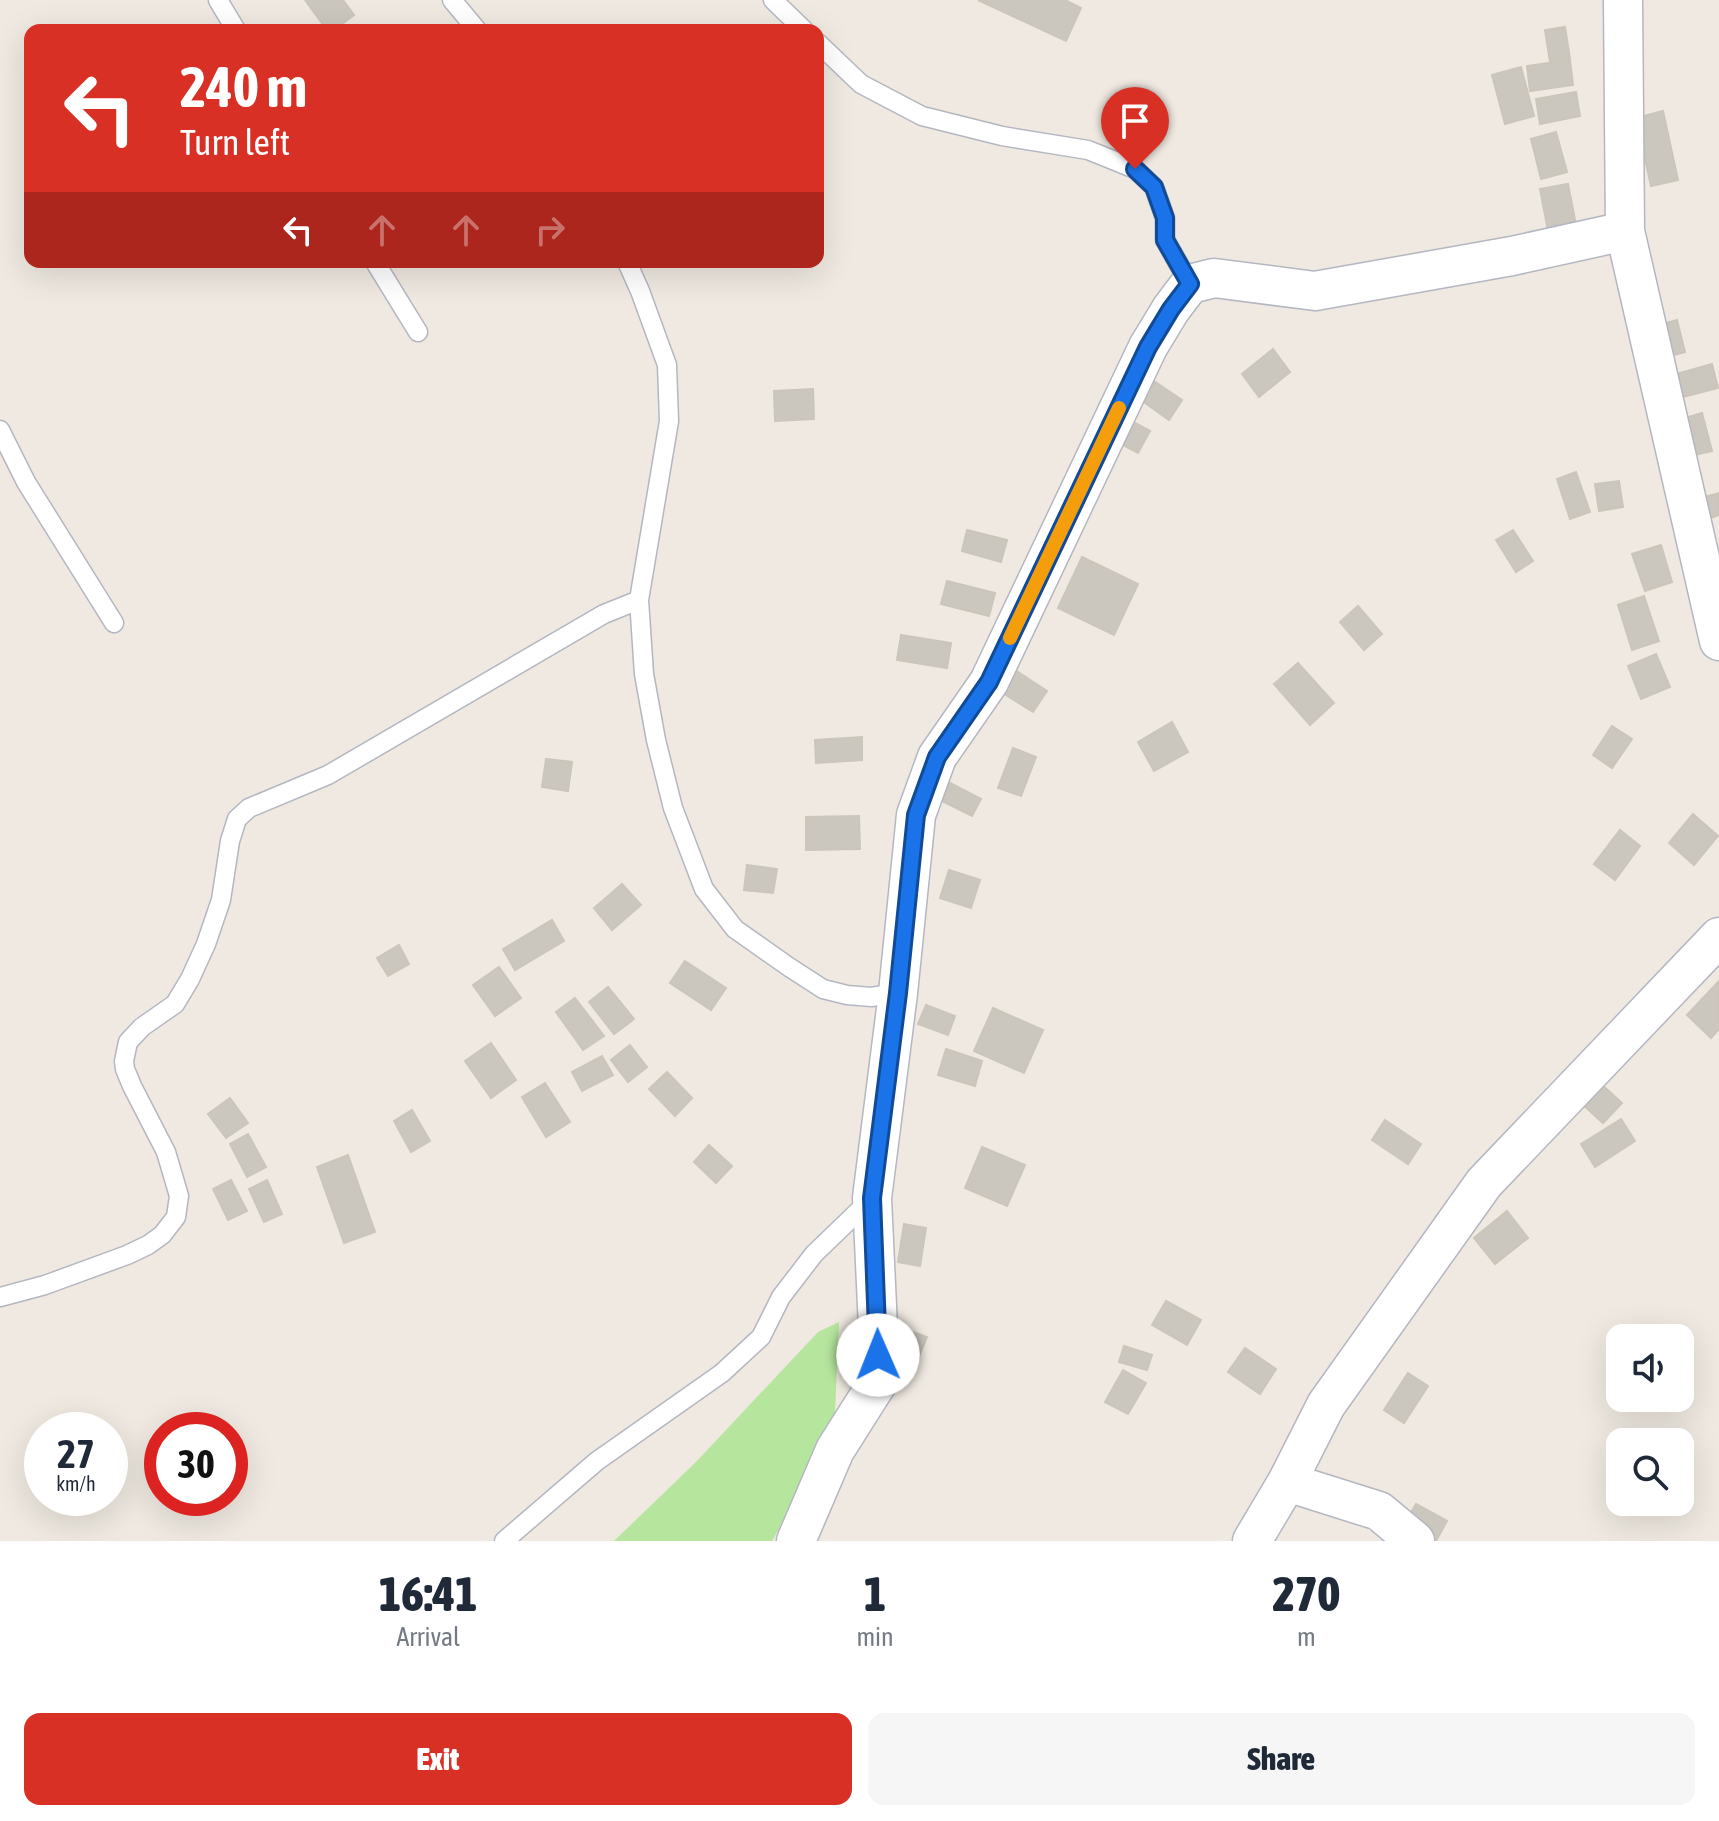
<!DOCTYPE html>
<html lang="en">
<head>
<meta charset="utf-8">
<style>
	:root { --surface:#fff; --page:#f6f6f7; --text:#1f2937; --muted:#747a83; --accent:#d93025 }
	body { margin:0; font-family:"Asap Condensed",sans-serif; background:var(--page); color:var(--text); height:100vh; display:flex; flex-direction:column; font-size:30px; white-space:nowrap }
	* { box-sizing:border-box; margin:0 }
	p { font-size:26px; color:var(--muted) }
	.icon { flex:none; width:44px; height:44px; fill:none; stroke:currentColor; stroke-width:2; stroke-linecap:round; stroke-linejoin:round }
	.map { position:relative; height:1541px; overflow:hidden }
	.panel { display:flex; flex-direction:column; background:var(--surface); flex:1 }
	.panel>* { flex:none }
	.top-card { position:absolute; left:24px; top:24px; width:800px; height:244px; border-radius:16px; box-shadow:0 8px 32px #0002; background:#d93025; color:#fff; overflow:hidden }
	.buttons { position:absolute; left:1606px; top:1324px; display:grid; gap:16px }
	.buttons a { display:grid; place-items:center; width:88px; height:88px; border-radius:16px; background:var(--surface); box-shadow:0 8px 32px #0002; font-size:40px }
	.speed { position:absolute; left:24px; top:1412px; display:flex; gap:16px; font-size:40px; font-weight:700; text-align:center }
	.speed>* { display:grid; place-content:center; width:104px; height:104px; border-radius:50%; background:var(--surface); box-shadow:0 8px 32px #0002; line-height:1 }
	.speed small { font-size:20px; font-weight:400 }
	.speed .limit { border:12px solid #d22; background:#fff; color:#111 }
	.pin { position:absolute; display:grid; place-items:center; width:68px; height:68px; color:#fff; margin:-82px -34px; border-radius:50% 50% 50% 0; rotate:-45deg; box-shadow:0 0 8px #0007 }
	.pin .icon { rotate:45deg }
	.me { position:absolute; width:88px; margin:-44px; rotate:359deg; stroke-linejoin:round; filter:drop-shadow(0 0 6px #0008) }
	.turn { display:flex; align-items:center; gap:28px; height:168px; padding:0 24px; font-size:36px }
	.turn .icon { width:104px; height:104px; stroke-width:2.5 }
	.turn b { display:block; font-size:56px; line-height:68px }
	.lanes { display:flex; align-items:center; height:76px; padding:0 24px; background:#0003; justify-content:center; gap:40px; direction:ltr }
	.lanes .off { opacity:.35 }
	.eta { display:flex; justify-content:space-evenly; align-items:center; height:136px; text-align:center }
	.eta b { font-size:48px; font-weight:800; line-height:56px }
	.cta { display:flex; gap:16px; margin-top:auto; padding:16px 24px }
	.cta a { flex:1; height:92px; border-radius:16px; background:var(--accent); color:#fff; font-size:32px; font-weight:800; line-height:92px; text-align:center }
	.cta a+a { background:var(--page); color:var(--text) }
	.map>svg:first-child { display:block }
</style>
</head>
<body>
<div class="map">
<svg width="1719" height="1541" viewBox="0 0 1719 1541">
	<rect width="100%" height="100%" fill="#efe9e1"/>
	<path fill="#b6e59e" d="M 839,1322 L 835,1412 L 793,1504 L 772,1541 L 614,1541 L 696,1462 L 818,1332 Z"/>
	<path fill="#cbc7bf" stroke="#cbc5ba" stroke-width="2" d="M 305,0 L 343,0 L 354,15 L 334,30 L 327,30 Z
		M 978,0 L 1065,0 L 1081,8 L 1066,41 Z
		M 1565,27 L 1570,59 L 1550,62 L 1545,30 Z
		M 1570,60 L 1573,85 L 1530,91 L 1527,66 Z
		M 1521,67 L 1534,116 L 1505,124 L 1492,75 Z
		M 1576,92 L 1580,116 L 1540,124 L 1536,99 Z
		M 1663,111 L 1678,180 L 1651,186 L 1636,118 Z
		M 1556,132 L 1567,172 L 1541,179 L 1531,139 Z
		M 1568,184 L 1577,230 L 1549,236 L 1540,189 Z
		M 1677,320 L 1685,352 L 1663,358 L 1655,326 Z
		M 1273,349 L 1290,372 L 1259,397 L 1242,374 Z
		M 1712,364 L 1718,388 L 1679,398 L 1673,375 Z
		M 1154,381 L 1182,400 L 1169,420 L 1141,400 Z
		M 813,389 L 814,419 L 775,421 L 774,391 Z
		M 1702,413 L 1712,451 L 1685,457 L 1675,421 Z
		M 1120,415 L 1150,431 L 1138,453 L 1108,437 Z
		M 1576,472 L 1590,512 L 1570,519 L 1557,479 Z
		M 1619,481 L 1623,507 L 1599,511 L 1595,484 Z
		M 1719,493 L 1719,515 L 1711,518 L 1705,497 Z
		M 967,530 L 1007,540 L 1001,562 L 962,551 Z
		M 1513,530 L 1533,561 L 1516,572 L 1496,540 Z
		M 1661,545 L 1672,582 L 1645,591 L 1632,554 Z
		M 1082,557 L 1138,584 L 1114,635 L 1058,608 Z
		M 947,581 L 995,593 L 989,616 L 941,604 Z
		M 1644,596 L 1659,641 L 1632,650 L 1618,605 Z
		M 1358,606 L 1382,634 L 1364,650 L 1340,622 Z
		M 901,635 L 951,643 L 947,668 L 897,660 Z
		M 1656,654 L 1670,687 L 1641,699 L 1628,666 Z
		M 1298,663 L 1334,703 L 1310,725 L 1274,684 Z
		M 1012,668 L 1047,691 L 1033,712 L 998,690 Z
		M 1172,722 L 1188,752 L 1154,771 L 1138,742 Z
		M 1612,726 L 1632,739 L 1612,768 L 1593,755 Z
		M 862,737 L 862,760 L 816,763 L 815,740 Z
		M 1013,748 L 1036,757 L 1021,796 L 998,788 Z
		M 546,759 L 572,762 L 568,791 L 542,787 Z
		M 950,783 L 981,799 L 972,816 L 942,801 Z
		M 1693,814 L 1718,836 L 1694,865 L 1669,843 Z
		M 859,816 L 860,849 L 806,850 L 806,817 Z
		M 1620,830 L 1640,846 L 1615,880 L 1594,864 Z
		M 747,865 L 777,869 L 773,893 L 744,890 Z
		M 949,870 L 980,880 L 971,908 L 940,898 Z
		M 622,884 L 641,905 L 612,930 L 594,908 Z
		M 552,920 L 564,941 L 515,970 L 503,949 Z
		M 399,945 L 409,964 L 388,976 L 377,958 Z
		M 685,961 L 726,988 L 711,1010 L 670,983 Z
		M 499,967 L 521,998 L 495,1016 L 473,985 Z
		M 1719,981 L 1719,1029 L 1711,1038 L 1687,1015 Z
		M 608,987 L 634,1019 L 614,1034 L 589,1002 Z
		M 575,998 L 604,1036 L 583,1050 L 556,1012 Z
		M 926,1005 L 955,1016 L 948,1035 L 918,1024 Z
		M 993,1008 L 1043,1030 L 1024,1073 L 974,1051 Z
		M 491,1043 L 516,1080 L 491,1098 L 465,1061 Z
		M 630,1045 L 647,1067 L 628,1082 L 611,1060 Z
		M 946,1049 L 982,1061 L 975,1086 L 938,1075 Z
		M 602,1056 L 613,1075 L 582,1091 L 572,1072 Z
		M 667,1072 L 692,1098 L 675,1116 L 649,1089 Z
		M 545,1083 L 570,1122 L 546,1137 L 522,1097 Z
		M 1600,1083 L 1622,1103 L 1603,1123 L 1581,1103 Z
		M 230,1098 L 248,1123 L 226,1138 L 208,1114 Z
		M 412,1110 L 430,1141 L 411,1152 L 394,1121 Z
		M 1621,1119 L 1635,1141 L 1595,1167 L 1581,1144 Z
		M 1385,1120 L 1421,1144 L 1408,1164 L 1372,1140 Z
		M 248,1134 L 266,1167 L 247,1177 L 230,1144 Z
		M 709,1145 L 732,1166 L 716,1183 L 694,1162 Z
		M 982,1147 L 1025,1165 L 1007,1206 L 965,1188 Z
		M 348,1155 L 375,1232 L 344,1243 L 317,1167 Z
		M 231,1180 L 247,1211 L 228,1220 L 213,1189 Z
		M 267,1180 L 282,1214 L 264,1222 L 249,1189 Z
		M 1507,1211 L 1528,1238 L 1495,1264 L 1474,1238 Z
		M 904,1224 L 926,1228 L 920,1266 L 898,1262 Z
		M 1166,1301 L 1201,1320 L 1187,1345 L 1152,1325 Z
		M 905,1329 L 927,1337 L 912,1373 L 891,1365 Z
		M 1124,1346 L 1152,1355 L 1147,1370 L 1119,1362 Z
		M 1245,1348 L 1276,1369 L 1260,1394 L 1228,1372 Z
		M 1123,1370 L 1146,1383 L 1128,1414 L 1105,1402 Z
		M 1408,1373 L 1428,1386 L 1404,1423 L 1384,1410 Z
		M 1416,1504 L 1447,1521 L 1436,1541 L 1404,1524 Z"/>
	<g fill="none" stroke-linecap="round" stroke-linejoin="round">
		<g stroke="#b4b7c1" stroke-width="21">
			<path id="lane" d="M 218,0 L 236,30
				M 452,0 L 477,30
				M 773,0 L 804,30
				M 818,43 L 861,84 L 922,116 L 1002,136 L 1088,150 L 1135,169 L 1154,187 L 1165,218 L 1165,240 L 1190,284
				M 375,262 L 418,332
				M 627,262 L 640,291 L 667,365 L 669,421 L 639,600 L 644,674 L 656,740 L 673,808 L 704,889 L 735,929 L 789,967 L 823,989 L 847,995 L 871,997 L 898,993
				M 0,430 L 26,482 L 114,623
				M 0,1297 L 45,1285 L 127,1255 L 148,1245 L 162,1235 L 176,1217 L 179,1196 L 166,1152 L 132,1086 L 125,1069 L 124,1061 L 128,1042 L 142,1027 L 175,1004 L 190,979 L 206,944 L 221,900 L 230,841 L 237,819 L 249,808 L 328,775 L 604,614 L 639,600
				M 504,1541 L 597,1461 L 722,1373 L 761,1337 L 781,1297 L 814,1254 L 870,1200"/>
		</g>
		<g stroke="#b4b7c1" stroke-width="41">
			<path id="street" d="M 1623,0 L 1625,231 L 1719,641
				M 1287,1482 L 1379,1511 L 1415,1541
				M 796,1541 L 835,1450 L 878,1382 L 878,1328 L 872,1198 L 898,993 L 916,815 L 937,757 L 989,682 L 1148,347 L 1171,309 L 1190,284 L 1214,278 L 1315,291 L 1512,256 L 1625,231
				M 1252,1541 L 1287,1482 L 1326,1405 L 1484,1183 L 1719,937"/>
		</g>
		<use href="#lane" stroke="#fff" stroke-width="18"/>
		<use href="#street" stroke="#fff" stroke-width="38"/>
	</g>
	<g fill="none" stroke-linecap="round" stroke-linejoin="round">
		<g stroke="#114b97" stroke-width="20">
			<path id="route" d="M 878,1355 L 872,1198 L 898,993 L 916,815 L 937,757 L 989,682 L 1148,347 L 1171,309 L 1190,284 L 1165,240 L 1165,218 L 1154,187 L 1135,169"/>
		</g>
		<use href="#route" stroke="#1a73e8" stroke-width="14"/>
		<path stroke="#f59e0b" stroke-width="14" d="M 1010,638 L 1119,408"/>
	</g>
</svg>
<div class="buttons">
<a><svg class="icon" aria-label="sound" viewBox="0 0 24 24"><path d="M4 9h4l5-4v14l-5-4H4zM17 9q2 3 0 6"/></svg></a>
<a><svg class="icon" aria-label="search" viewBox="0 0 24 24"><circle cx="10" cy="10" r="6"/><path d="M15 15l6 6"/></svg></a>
</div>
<div class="speed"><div>27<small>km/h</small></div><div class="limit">30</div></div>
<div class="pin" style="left:1135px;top:169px;background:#d93025"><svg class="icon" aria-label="arrive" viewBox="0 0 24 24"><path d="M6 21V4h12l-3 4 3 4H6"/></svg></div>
<svg class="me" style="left:878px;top:1355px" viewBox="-20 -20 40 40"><circle r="19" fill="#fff"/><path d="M0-13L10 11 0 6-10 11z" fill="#1a73e8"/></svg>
<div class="top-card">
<div class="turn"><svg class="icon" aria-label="left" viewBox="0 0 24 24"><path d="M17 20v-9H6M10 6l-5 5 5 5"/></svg><div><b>240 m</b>Turn left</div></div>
<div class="lanes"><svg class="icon" aria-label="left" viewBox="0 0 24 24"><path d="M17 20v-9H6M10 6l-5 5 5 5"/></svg><svg class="icon off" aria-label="ahead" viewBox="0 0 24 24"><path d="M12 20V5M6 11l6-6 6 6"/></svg><svg class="icon off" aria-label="ahead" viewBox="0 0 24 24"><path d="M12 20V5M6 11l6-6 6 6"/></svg><svg class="icon off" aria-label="right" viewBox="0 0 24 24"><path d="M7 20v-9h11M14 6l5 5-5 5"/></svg></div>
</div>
</div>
<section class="panel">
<div class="eta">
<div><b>16:41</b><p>Arrival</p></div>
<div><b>1</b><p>min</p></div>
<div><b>270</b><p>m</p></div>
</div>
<div class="cta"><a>Exit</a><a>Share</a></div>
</section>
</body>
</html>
